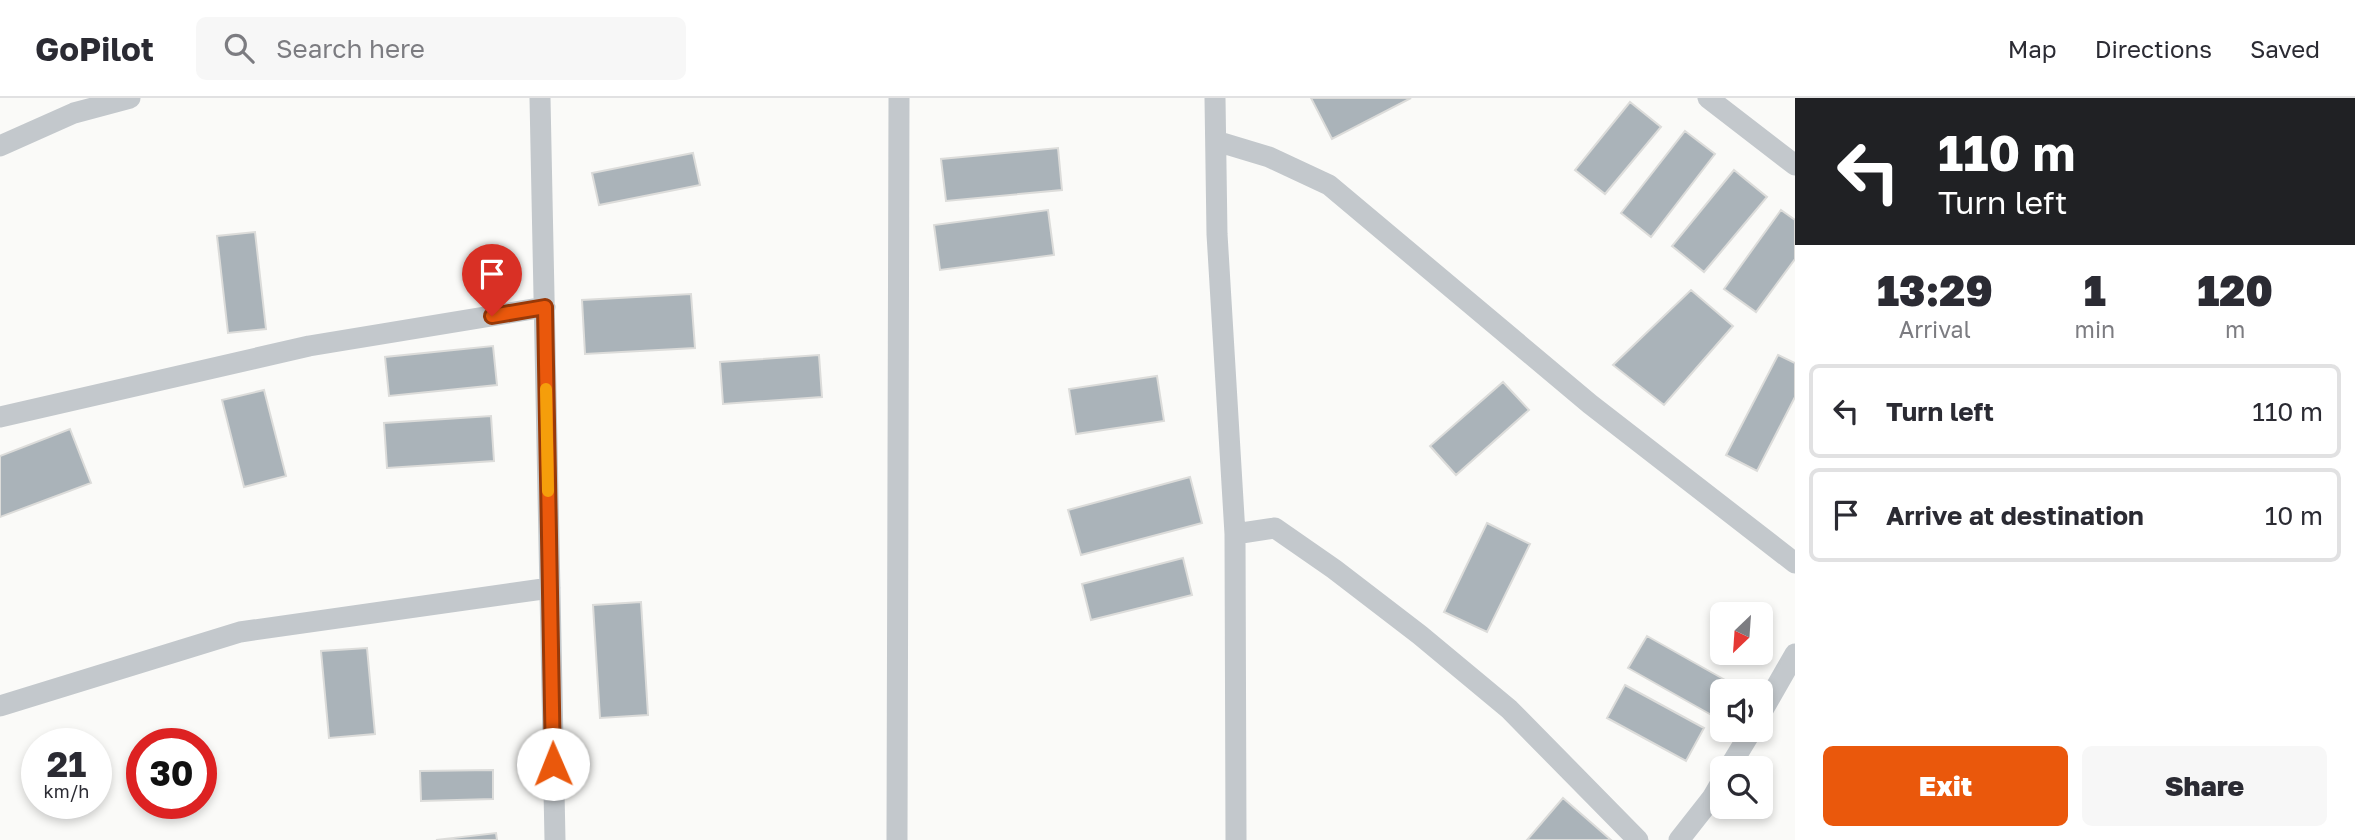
<!DOCTYPE html>
<html lang="en">
<head>
<meta charset="utf-8">
<style>
	:root { --surface:#fff; --page:#f7f7f7; --text:#2b2b33; --muted:#7c7c81; --line:#e1e1e2; --accent:#ea580c }
	body { margin:0; font-family:"Golos Text",sans-serif; background:var(--page); color:var(--text); height:100vh; display:flex; flex-direction:column; font-size:26px; white-space:nowrap }
	* { box-sizing:border-box; margin:0 }
	p { font-size:23px; color:var(--muted) }
	.icon { flex:none; width:38px; height:38px; fill:none; stroke:currentColor; stroke-width:2; stroke-linecap:round; stroke-linejoin:round }
	.map { position:relative; flex:1; overflow:hidden }
	.details { display:flex; flex-direction:column; background:var(--surface); width:560px }
	.details>* { flex:none }
	.guide { background:#202124; color:#fff; overflow:hidden }
	.needle { width:46px; rotate:205deg }
	.tools { position:absolute; left:1710px; top:504px; display:grid; gap:14px }
	.tools a { display:grid; place-items:center; width:63px; height:63px; border-radius:10px; background:var(--surface); box-shadow:0 4px 10px #0003; font-size:35px }
	.speed { position:absolute; left:21px; top:630px; display:flex; gap:14px; font-size:35px; font-weight:700; text-align:center }
	.speed>* { display:grid; place-content:center; width:91px; height:91px; border-radius:50%; background:var(--surface); box-shadow:0 4px 10px #0003; line-height:1 }
	.speed small { font-size:18px; font-weight:400 }
	.speed .limit { border:10px solid #d22; background:#fff; color:#111 }
	.pin { position:absolute; display:grid; place-items:center; width:60px; height:60px; color:#fff; margin:-72px -30px; border-radius:50% 50% 50% 0; rotate:-45deg; box-shadow:0 0 7px #0007 }
	.pin .icon { rotate:45deg }
	.me { position:absolute; width:77px; margin:-38px; rotate:359deg; stroke-linejoin:round; filter:drop-shadow(0 0 5px #0008) }
	.turn { display:flex; align-items:center; gap:24px; height:147px; padding:0 28px; font-size:32px }
	.turn .icon { width:91px; height:91px; stroke-width:2.5 }
	.turn b { display:block; font-size:49px; line-height:60px }
	.eta { display:flex; justify-content:space-evenly; align-items:center; height:119px; text-align:center }
	.eta b { font-size:42px; font-weight:800; line-height:49px }
	.button { display:flex; gap:14px; margin-top:auto; padding:14px 28px }
	.button a { flex:1; height:80px; border-radius:10px; background:var(--accent); color:#fff; font-size:28px; font-weight:800; line-height:80px; text-align:center }
	.button a+a { background:var(--page); color:var(--text) }
	ul { padding:0; list-style:none }
	li { display:flex; align-items:center; gap:21px; height:94px; margin:0 14px 10px; padding:0 14px; border:4px solid var(--line); border-radius:10px }
	li div { flex:1 }
	li b { display:block; font-size:26px }
	li em { font-style:normal }
	header { display:flex; align-items:center; gap:42px; box-sizing:border-box; height:98px; padding:0 35px; background:var(--surface); border-bottom:2px solid var(--line) }
	header strong { font-size:33px }
	nav { display:flex; gap:38px; margin-inline-start:auto; font-size:24px }
	.search { width:490px; height:63px; background:var(--page); display:flex; align-items:center; gap:18px; box-sizing:border-box; padding:0 24px; border-radius:10px; color:var(--muted); font-size:26px }
	main { display:flex; flex:1; min-height:0 }
	.map>svg:first-child { display:block }
</style>
</head>
<body>
<header>
<strong>GoPilot</strong>
<div class="search"><svg class="icon" aria-label="search" viewBox="0 0 24 24"><circle cx="10" cy="10" r="6"/><path d="M15 15l6 6"/></svg>Search here</div>
<nav><a>Map</a><a>Directions</a><a>Saved</a></nav>
</header>
<main>
<div class="map">
<svg width="1795" height="742" viewBox="0 0 1795 742">
	<rect width="100%" height="100%" fill="#fafaf8"/>
	<path fill="#aab3b9" stroke="#dcdcda" stroke-width="2" d="M 1311,0 L 1411,0 L 1332,41 Z
		M 1630,4 L 1661,29 L 1605,96 L 1575,72 Z
		M 1685,33 L 1715,56 L 1651,139 L 1621,115 Z
		M 1058,50 L 1062,92 L 946,103 L 941,61 Z
		M 693,55 L 700,87 L 599,107 L 592,75 Z
		M 1734,72 L 1767,99 L 1704,174 L 1672,148 Z
		M 1048,112 L 1054,157 L 940,172 L 934,127 Z
		M 1781,112 L 1795,122 L 1795,161 L 1756,214 L 1724,191 Z
		M 255,134 L 266,231 L 228,235 L 217,138 Z
		M 1691,192 L 1733,228 L 1664,307 L 1613,267 Z
		M 691,196 L 695,250 L 585,256 L 582,202 Z
		M 493,248 L 497,287 L 389,298 L 385,259 Z
		M 819,257 L 822,299 L 723,306 L 720,264 Z
		M 1778,257 L 1795,265 L 1795,299 L 1757,373 L 1726,357 Z
		M 1157,278 L 1164,323 L 1076,336 L 1069,291 Z
		M 1503,284 L 1529,312 L 1456,377 L 1430,348 Z
		M 264,292 L 286,378 L 244,389 L 222,302 Z
		M 491,318 L 494,363 L 387,370 L 384,325 Z
		M 70,331 L 91,385 L 0,419 L 0,358 Z
		M 1190,379 L 1202,425 L 1081,457 L 1068,412 Z
		M 1487,425 L 1530,446 L 1487,534 L 1444,514 Z
		M 1183,460 L 1192,497 L 1091,522 L 1082,486 Z
		M 641,504 L 648,617 L 600,620 L 593,507 Z
		M 1647,538 L 1734,587 L 1730,593 L 1722,593 L 1722,607 L 1715,619 L 1628,570 Z
		M 367,550 L 375,636 L 329,640 L 321,553 Z
		M 1625,587 L 1704,630 L 1686,663 L 1607,620 Z
		M 493,672 L 493,701 L 421,703 L 420,673 Z
		M 1563,700 L 1611,742 L 1527,742 Z
		M 496,735 L 497,742 L 436,742 Z"/>
	<g fill="none" stroke-linecap="round" stroke-linejoin="round">
		<path stroke="#c3c8cc" stroke-width="21" d="M 540,0 L 555,742
			M 1215,0 L 1217,136 L 1235,436 L 1236,742
			M 1708,0 L 1795,67
			M 1216,43 L 1269,59 L 1329,87 L 1590,306 L 1795,465
			M 0,48 L 74,15 L 130,0
			M 0,319 L 309,248 L 545,209
			M 1235,436 L 1275,430 L 1334,471 L 1420,537 L 1509,611 L 1638,742
			M 0,608 L 240,534 L 550,490
			M 1760,617 L 1795,556
			M 1729,670 L 1752,632
			M 897,742 L 899,0
			M 1679,742 L 1712,700 L 1722,683"/>
	</g>
	<g fill="none" stroke-linecap="round" stroke-linejoin="round">
		<g stroke="#983908" stroke-width="18">
			<path id="route" d="M 492,218 L 545,209 L 553,666"/>
		</g>
		<use href="#route" stroke="#ea580c" stroke-width="12"/>
		<path stroke="#f59e0b" stroke-width="12" d="M 546,291 L 548,393"/>
	</g>
</svg>
<div class="tools">
<a><svg class="needle" viewBox="-14 -14 28 28"><path d="M0-13l5 13h-10z" fill="#e53935"/><path d="M0 13l5-13h-10z" fill="#7c7c81"/></svg></a>
<a><svg class="icon" aria-label="sound" viewBox="0 0 24 24"><path d="M4 9h4l5-4v14l-5-4H4zM17 9q2 3 0 6"/></svg></a>
<a><svg class="icon" aria-label="search" viewBox="0 0 24 24"><circle cx="10" cy="10" r="6"/><path d="M15 15l6 6"/></svg></a>
</div>
<div class="speed"><div>21<small>km/h</small></div><div class="limit">30</div></div>
<div class="pin" style="left:492px;top:218px;background:#d93025"><svg class="icon" aria-label="arrive" viewBox="0 0 24 24"><path d="M6 21V4h12l-3 4 3 4H6"/></svg></div>
<svg class="me" style="left:553px;top:666px" viewBox="-20 -20 40 40"><circle r="19" fill="#fff"/><path d="M0-13L10 11 0 6-10 11z" fill="#ea580c"/></svg>
</div>
<section class="details">
<div class="guide">
<div class="turn"><svg class="icon" aria-label="left" viewBox="0 0 24 24"><path d="M17 20v-9H6M10 6l-5 5 5 5"/></svg><div><b>110 m</b>Turn left</div></div>
</div>
<div class="eta">
<div><b>13:29</b><p>Arrival</p></div>
<div><b>1</b><p>min</p></div>
<div><b>120</b><p>m</p></div>
</div>
<ul>
<li><svg class="icon" aria-label="left" viewBox="0 0 24 24"><path d="M17 20v-9H6M10 6l-5 5 5 5"/></svg><div><b>Turn left</b></div><em>110 m</em></li>
<li><svg class="icon" aria-label="arrive" viewBox="0 0 24 24"><path d="M6 21V4h12l-3 4 3 4H6"/></svg><div><b>Arrive at destination</b></div><em>10 m</em></li>
</ul>
<div class="button"><a>Exit</a><a>Share</a></div>
</section>
</main>
</body>
</html>
